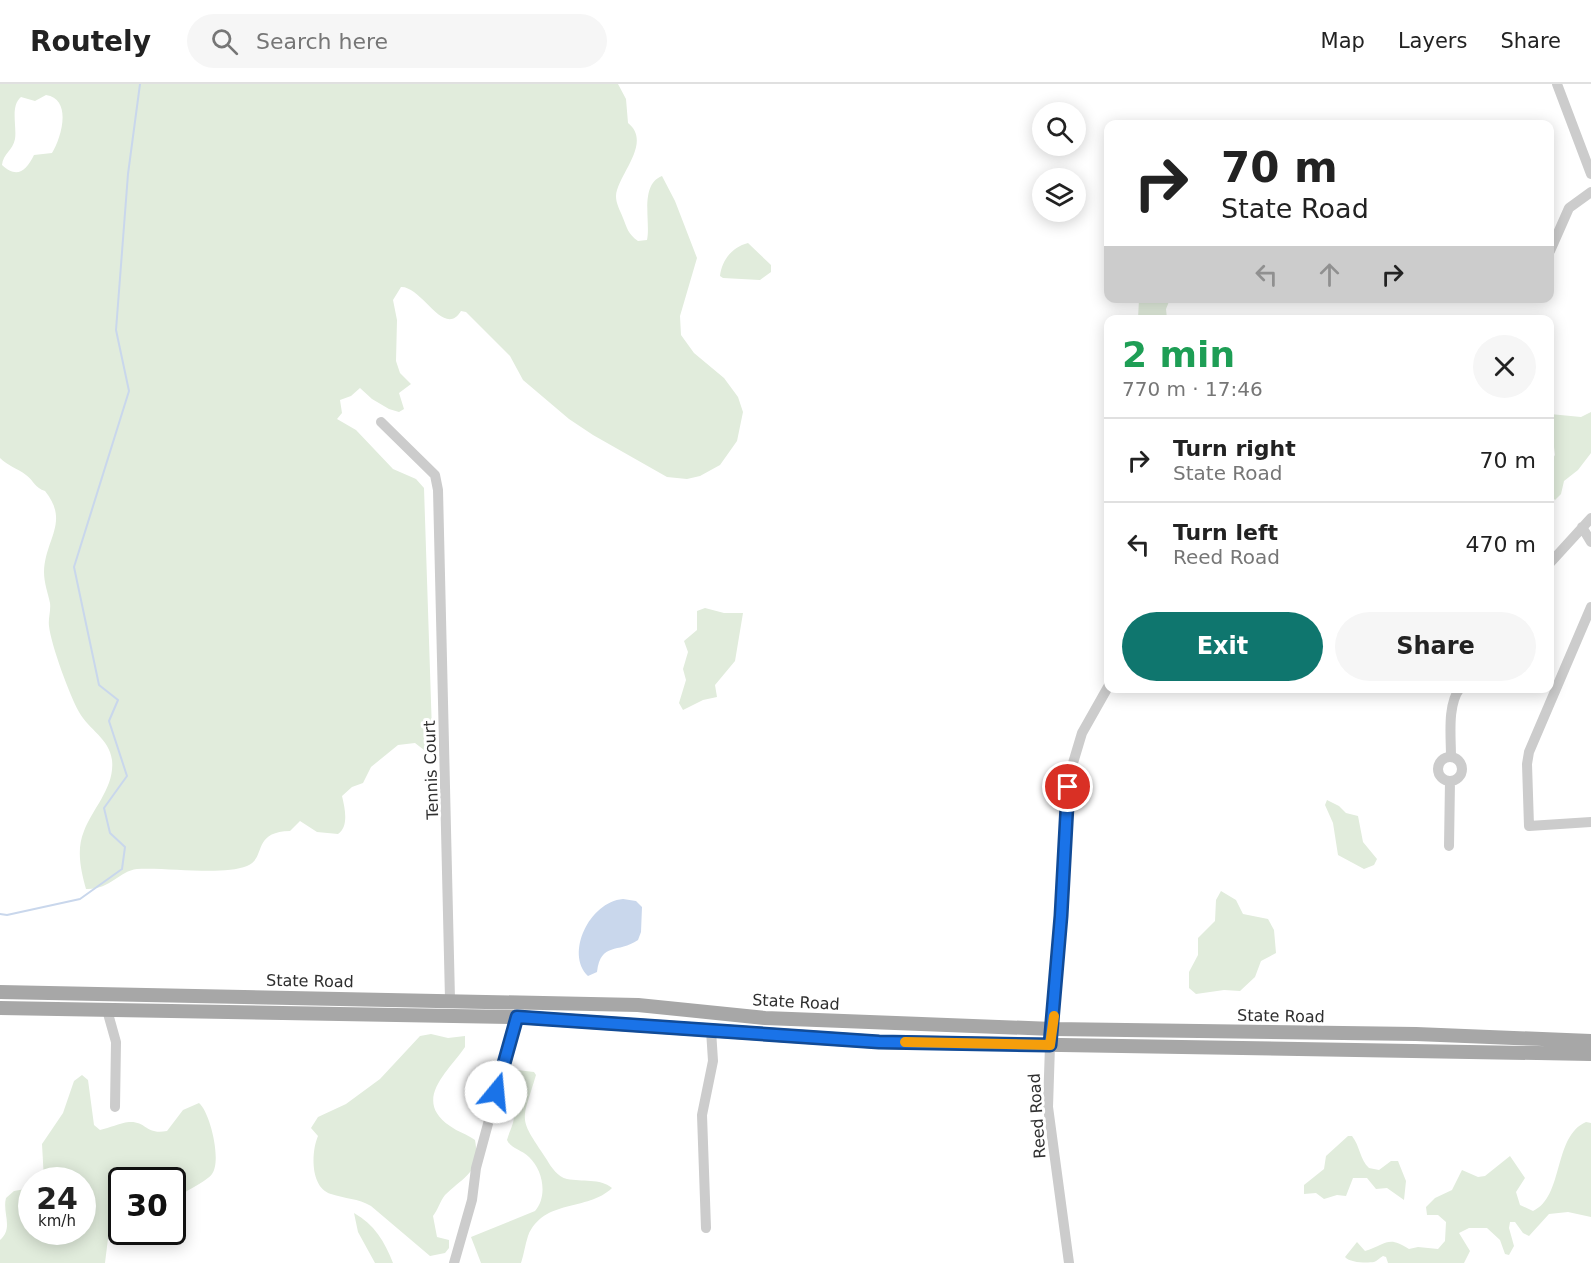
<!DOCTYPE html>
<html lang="en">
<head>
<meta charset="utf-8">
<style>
	:root { --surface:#fff; --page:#f6f6f6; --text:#222; --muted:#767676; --line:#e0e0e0; --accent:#0f766e }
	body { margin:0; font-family:"DejaVu Sans",sans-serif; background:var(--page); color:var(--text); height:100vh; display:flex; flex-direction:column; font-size:22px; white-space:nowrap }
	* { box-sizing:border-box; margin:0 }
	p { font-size:20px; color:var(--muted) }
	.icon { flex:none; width:33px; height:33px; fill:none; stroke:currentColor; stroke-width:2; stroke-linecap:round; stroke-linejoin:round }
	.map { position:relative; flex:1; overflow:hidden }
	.panel { position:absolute; left:1104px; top:231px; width:450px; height:378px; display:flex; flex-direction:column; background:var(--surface); border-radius:12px; box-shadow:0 3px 15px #0003 }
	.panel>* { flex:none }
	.banner { position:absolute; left:1104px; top:36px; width:450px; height:183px; border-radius:12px; box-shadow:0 3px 15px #0003; background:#fff; color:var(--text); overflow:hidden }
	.fabs { position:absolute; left:1032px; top:18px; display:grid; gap:12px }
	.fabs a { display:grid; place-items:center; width:54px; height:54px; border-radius:50%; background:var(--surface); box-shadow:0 3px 15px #0003; font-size:30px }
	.speed { position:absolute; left:18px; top:1083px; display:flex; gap:12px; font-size:30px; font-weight:700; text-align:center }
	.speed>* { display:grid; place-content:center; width:78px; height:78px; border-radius:50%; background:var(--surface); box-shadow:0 3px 15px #0003; line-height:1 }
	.speed small { font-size:15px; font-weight:400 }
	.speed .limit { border:3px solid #111; border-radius:9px; background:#fff; color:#111 }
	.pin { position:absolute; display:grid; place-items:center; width:51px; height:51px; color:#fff; margin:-26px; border:3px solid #fff; border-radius:50%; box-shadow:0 2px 6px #0007 }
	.me { position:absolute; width:66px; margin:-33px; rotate:17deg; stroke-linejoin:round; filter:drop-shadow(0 0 4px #0008) }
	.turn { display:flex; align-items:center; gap:21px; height:126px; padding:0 18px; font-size:27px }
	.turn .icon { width:78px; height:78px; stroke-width:2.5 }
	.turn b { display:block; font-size:42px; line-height:51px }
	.lanes { display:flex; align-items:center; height:57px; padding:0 18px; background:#0003; justify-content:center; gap:30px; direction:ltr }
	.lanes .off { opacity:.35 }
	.round { display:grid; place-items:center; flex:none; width:63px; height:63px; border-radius:32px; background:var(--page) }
	.head { display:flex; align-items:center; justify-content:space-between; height:102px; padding:0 18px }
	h1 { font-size:36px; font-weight:800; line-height:45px; color:#1e9e55 }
	.cta { display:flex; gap:12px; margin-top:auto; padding:12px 18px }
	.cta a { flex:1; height:69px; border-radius:36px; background:var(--accent); color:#fff; font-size:24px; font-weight:800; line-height:69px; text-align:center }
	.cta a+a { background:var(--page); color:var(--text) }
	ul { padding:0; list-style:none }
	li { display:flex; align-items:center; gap:18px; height:84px; padding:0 18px; border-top:2px solid var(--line) }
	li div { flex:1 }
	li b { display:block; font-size:22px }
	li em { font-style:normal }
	header { display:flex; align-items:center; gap:36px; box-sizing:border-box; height:84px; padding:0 30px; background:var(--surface); border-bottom:2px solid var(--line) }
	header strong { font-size:28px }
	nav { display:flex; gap:33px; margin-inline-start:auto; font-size:21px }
	.search { width:420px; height:54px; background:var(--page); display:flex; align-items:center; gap:15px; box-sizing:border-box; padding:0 21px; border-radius:33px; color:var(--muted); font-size:22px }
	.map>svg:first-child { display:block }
</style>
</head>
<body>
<header>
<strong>Routely</strong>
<div class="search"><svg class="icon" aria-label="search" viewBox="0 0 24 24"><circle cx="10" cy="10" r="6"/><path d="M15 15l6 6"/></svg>Search here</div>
<nav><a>Map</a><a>Layers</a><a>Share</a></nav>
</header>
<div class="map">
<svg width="1591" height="1179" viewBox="0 0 1591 1179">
	<rect width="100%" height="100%" fill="#fff"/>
	<path fill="#e1ecdc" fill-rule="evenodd" d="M 0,0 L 618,0 L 626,15 L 628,39 C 653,59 617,91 616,112 C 616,120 620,126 623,134 C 627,144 628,150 638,157 L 647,156 C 651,138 639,101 662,92 L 675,117 L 697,174 L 680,232 L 681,251 L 694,269 L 724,294 L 738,313 L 743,328 L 737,357 L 720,381 L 700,392 L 687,395 L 667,393 L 593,351 L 569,335 L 523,296 L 510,272 L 466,228 L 461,227 C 444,255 422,202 401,203 L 393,216 L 397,236 L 396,277 L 400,289 L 411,300 L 399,309 L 404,325 L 399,328 L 389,325 L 372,315 L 360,304 L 351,312 L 340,316 L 342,329 L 337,335 L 356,346 L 393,385 L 416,395 L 424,404 L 432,648 L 431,666 L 428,669 L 415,659 L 398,661 L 371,683 L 363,699 L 352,703 L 342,712 C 345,725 349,742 338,750 L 317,748 L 300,737 L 290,747 C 251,748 267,774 247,782 C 222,792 166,783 137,785 C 119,787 110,806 86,805 C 81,787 76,766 84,747 C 93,724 115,703 112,676 C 109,654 89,646 79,628 C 70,612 51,561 49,542 C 48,535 51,527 50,519 C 48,509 44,499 44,488 C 45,455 70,438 45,407 C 35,404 34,397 26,391 C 17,384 8,382 0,374 ZM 46,11 C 73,15 61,55 52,69 L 34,71 C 26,87 17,95 2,81 C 3,70 13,66 15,55 C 17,42 10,22 21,13 L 35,17 Z
		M 748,159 L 771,181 L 771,188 L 760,196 L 723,194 L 720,192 C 722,176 732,163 748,159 Z
		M 1139,215 L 1170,215 L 1166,225 L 1167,235 L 1138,235 Z
		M 1591,328 L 1591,369 L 1578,386 L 1564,397 L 1561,410 L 1555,416 C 1546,406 1547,382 1555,371 L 1554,363 L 1550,358 L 1550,330 L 1581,333 Z
		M 705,524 L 724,529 L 743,529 L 735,577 L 715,601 L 717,613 L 703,616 L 683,626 L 679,619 L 686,596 L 683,585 L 688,568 L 684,557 L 697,546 L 697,527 Z
		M 1327,716 L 1339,722 L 1346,729 L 1358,732 L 1363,758 L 1377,775 L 1374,781 L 1364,785 L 1338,771 L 1333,739 L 1325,721 Z
		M 1221,807 L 1236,816 L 1243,830 L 1268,835 L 1274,846 L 1276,869 L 1261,877 L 1255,893 L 1240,907 L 1224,906 L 1196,910 L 1189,904 L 1189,888 L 1198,871 L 1198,854 L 1215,837 L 1216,816 Z
		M 431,950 L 448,954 L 465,952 L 465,963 C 448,988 412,1016 450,1042 C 458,1048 467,1050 475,1056 C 481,1089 464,1092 445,1111 C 440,1117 438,1126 433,1132 L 437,1153 L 449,1156 L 449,1164 L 445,1169 L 430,1172 L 371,1122 C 358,1114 345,1115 331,1110 C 310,1104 311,1068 318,1052 L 311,1044 L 318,1033 L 346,1020 L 380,995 L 420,952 Z
		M 517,986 L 534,988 L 536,991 C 521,1041 518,1032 547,1076 C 551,1083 558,1093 567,1095 C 582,1098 600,1094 612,1104 C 587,1128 544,1114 528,1152 C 525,1161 524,1170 521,1179 L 481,1179 L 471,1153 L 535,1127 C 548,1112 543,1086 529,1073 C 522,1066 511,1065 507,1056 C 509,1048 514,1040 514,1032 C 514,1014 502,1003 517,986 Z
		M 82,991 L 88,996 L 94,1041 L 100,1046 C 110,1044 119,1039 129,1038 C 147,1037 145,1051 167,1047 L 183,1026 L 199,1019 C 210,1028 222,1077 212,1090 C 207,1097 181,1110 173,1115 L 172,1096 L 122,1096 L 111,1130 L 105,1179 L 0,1179 L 0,1156 C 14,1144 2,1129 6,1114 L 14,1107 L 31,1104 L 32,1148 L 82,1148 L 82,1096 L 44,1096 L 42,1060 L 63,1029 L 74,997 Z
		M 1586,1038 L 1591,1039 L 1591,1133 L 1568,1128 L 1549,1130 L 1529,1152 L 1523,1149 L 1515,1138 L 1510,1138 L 1509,1144 L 1514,1162 L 1509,1171 L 1505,1170 L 1500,1156 L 1487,1144 L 1469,1144 L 1459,1149 L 1470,1167 L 1464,1179 L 1388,1179 L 1386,1173 L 1383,1172 C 1379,1174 1377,1177 1374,1178 C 1367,1179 1350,1179 1345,1173 L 1357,1158 L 1365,1167 C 1387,1160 1388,1151 1409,1165 L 1418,1163 L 1438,1165 L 1445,1157 L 1446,1138 L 1438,1131 L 1427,1131 L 1426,1123 L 1435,1114 L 1452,1106 L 1462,1086 L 1478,1093 L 1485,1092 L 1510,1072 L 1525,1094 L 1516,1108 L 1520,1121 L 1533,1127 C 1564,1113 1553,1052 1586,1038 Z
		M 1348,1052 L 1352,1052 C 1360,1062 1360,1076 1369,1084 L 1379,1086 L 1391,1077 L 1398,1077 L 1406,1097 L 1404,1116 L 1387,1104 L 1376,1105 L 1367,1094 L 1353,1094 L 1346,1112 L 1337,1111 L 1324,1115 L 1316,1109 L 1304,1110 L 1304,1101 L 1324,1085 L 1326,1072 Z
		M 354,1129 C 374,1140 385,1158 393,1179 L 375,1179 L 358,1148 Z"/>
	<path fill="#c9d7ec" d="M 623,815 L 636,817 L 642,823 L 641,848 L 638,856 C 618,870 601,857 597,888 L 588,892 C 565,870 589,818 623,815 Z"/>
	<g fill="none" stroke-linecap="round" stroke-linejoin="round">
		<path stroke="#c9d7ec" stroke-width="2" d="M 0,830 L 7,831 L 80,815 L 122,785 L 125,763 L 110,749 L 104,724 L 127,692 L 109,637 L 118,616 L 99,601 L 74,483 L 129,307 L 116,246 L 128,90 L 140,0"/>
		<path stroke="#ccc" stroke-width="10" d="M 1557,0 L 1591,90
			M 1550,167 L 1569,124 L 1591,108
			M 381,338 L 435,391 L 438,406 L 450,915
			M 1582,443 L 1591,458
			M 1550,479 L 1591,434
			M 1591,523 L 1529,668 L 1527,680 L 1529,742 L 1591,738
			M 1451,673 C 1451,652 1447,621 1460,604
			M1438 685a12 12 0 1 1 24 0a12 12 0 1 1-24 0Z
			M 1449,762 L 1450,697
			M 107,926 L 116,958 L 115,1023
			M 706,1144 L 702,1031 L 713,977 L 711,946
			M 454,1179 L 472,1116 L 476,1084 L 517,933
			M 1069,1179 L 1048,1023 L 1050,961 L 1053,945 L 1070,689 L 1082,649 L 1108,603"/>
		<path stroke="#a7a7a7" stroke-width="14" d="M 0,908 L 638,921 L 765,934 L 1053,945 L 1416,950 L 1591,957
			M 0,924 L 517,933 L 879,958 L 1591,970"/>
	</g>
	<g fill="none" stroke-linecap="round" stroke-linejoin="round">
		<g stroke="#114b97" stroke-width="15">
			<path id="route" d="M 496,1008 L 517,933 L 879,958 L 1050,961 L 1061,832 L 1068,703"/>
		</g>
		<use href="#route" stroke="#1a73e8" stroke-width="10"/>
		<path stroke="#f59e0b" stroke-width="10" d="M 905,958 L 1050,961 L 1054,932"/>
	</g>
	<g text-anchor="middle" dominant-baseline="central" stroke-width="6" stroke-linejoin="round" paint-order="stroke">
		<g font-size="16" fill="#2f2f2f" stroke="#fff">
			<text transform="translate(431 686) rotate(-92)">Tennis Court</text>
			<text transform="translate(310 897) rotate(1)">State Road</text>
			<text transform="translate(796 918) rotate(3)">State Road</text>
			<text transform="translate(1281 932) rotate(1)">State Road</text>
			<text transform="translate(1037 1032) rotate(-94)">Reed Road</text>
		</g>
	</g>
</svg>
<div class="fabs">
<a><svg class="icon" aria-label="search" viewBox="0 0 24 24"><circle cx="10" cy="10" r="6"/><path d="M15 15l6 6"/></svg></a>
<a><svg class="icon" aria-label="layers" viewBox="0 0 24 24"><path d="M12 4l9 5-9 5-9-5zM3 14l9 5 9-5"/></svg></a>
</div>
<div class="speed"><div>24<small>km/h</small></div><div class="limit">30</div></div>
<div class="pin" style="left:1068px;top:703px;background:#d93025"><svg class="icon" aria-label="arrive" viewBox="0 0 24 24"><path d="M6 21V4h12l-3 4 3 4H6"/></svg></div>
<svg class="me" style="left:496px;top:1008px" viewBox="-20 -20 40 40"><circle r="19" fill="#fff"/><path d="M0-13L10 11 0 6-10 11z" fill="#1a73e8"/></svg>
<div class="banner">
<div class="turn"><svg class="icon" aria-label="right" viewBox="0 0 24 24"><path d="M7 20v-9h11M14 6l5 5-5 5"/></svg><div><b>70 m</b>State Road</div></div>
<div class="lanes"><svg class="icon off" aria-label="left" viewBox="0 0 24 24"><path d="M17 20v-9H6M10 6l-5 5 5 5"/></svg><svg class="icon off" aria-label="ahead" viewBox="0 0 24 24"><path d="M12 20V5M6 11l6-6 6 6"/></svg><svg class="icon" aria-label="right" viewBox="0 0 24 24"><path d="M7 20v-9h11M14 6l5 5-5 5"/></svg></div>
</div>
<section class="panel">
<div class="head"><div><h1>2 min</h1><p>770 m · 17:46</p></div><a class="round"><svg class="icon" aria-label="close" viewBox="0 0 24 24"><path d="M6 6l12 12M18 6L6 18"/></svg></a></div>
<ul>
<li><svg class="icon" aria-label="right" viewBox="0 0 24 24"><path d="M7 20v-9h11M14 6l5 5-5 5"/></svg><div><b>Turn right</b><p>State Road</p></div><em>70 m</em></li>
<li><svg class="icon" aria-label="left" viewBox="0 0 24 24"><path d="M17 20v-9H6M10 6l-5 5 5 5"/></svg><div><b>Turn left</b><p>Reed Road</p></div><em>470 m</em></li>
</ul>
<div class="cta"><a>Exit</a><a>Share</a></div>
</section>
</div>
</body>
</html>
